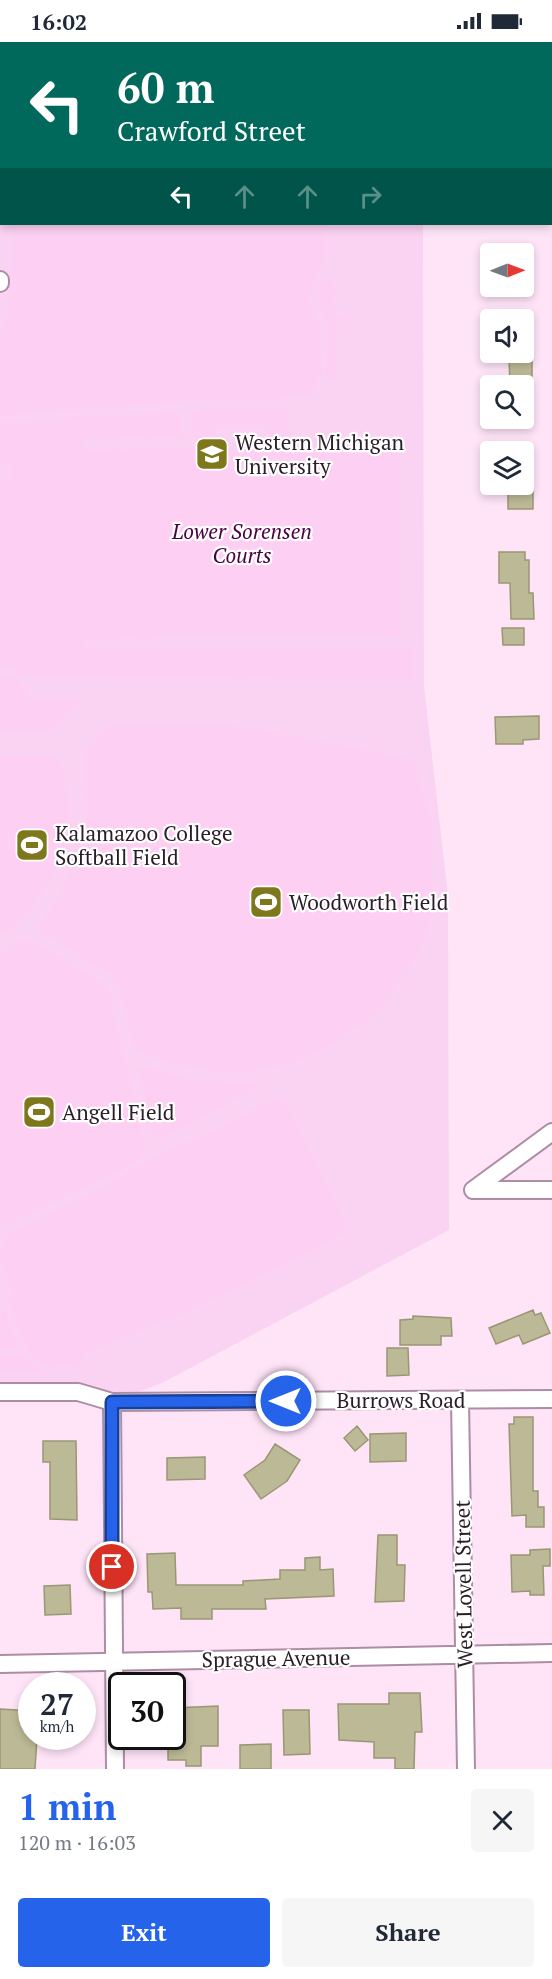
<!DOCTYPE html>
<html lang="en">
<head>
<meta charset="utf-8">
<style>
	:root { --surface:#fff; --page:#f6f6f7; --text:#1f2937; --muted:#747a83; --accent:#2563eb }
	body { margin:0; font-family:"PT Serif",serif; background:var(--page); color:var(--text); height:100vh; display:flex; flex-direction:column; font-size:22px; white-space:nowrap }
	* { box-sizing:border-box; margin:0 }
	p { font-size:20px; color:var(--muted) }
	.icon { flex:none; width:33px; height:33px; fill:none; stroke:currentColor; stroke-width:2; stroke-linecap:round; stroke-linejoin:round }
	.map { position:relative; height:1727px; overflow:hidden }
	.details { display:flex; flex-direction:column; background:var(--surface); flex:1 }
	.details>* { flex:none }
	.guide { position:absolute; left:0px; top:0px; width:552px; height:183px; box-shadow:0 3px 9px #0003; background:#00695c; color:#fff; overflow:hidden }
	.needle { width:39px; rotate:89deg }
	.fabs { position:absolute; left:480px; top:201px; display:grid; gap:12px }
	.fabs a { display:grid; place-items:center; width:54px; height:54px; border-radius:6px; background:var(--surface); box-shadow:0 3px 9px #0003; font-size:30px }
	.speed { position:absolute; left:18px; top:1630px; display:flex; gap:12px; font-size:30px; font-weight:700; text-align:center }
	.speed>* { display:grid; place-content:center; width:78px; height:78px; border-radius:50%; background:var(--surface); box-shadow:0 3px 9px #0003; line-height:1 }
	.speed small { font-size:15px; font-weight:400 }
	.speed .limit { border:3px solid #111; border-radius:9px; background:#fff; color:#111 }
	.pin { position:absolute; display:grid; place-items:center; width:51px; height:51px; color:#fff; margin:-26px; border:3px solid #fff; border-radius:50%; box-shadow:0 2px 6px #0007 }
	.me { position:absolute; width:66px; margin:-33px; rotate:270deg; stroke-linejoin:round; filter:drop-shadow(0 0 4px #0008) }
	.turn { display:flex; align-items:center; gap:21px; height:126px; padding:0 18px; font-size:27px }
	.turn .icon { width:78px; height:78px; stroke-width:2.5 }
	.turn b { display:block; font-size:42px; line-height:51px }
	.lanes { display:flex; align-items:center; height:57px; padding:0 18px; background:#0003; justify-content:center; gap:30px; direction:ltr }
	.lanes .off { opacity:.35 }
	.round { display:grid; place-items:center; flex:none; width:63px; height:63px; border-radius:6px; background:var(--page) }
	.overview { display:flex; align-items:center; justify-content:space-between; height:102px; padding:0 18px }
	h1 { font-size:36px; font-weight:800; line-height:45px; color:var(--accent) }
	.cta { display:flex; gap:12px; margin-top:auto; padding:12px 18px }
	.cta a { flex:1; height:69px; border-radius:6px; background:var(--accent); color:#fff; font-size:24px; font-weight:800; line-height:69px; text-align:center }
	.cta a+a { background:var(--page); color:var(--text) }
	.status { display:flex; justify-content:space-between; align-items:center; height:42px; padding:0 30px; background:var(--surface); direction:ltr }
	.status svg { height:16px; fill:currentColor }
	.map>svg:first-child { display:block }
</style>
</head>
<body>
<div class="status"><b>16:02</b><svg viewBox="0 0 49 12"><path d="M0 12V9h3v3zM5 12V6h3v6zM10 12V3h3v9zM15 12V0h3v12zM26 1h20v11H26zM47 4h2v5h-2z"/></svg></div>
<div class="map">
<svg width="552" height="1727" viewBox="0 0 552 1727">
	<rect width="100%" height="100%" fill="#ffe4f8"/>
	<path fill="#fbd3f2" d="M 0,0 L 423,0 L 2,2 L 2,182 L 423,182 L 424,644 L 448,853 L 449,1188 L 162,1341 L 112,1360 L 0,1350 Z"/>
	<path fill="#fdd0f3" d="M 1,0 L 325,0 L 325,1 L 2,2 L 1,8 Z
		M 13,182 L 326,182 L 325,221 L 313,242 L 309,260 L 321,288 L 322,328 L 311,355 L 184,360 L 0,374 L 0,293 L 9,264 Z
		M 334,236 L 335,274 L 348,275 L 350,278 L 335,281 L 335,339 L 329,340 L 324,334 C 328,327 328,295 327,287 C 325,264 311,265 323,237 Z
		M 288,364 L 288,394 L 266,395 L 265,384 L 215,385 L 214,395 L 192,395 L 191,370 L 194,368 Z
		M 180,369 L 183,396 L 85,397 L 84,408 L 399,404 L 400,594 L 84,597 L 84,605 L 413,605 L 414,638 L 16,634 L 32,657 L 83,658 L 46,692 L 0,692 L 0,634 L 15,634 L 15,626 L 0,626 L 0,437 L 11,437 L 11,422 L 5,423 L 0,419 L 0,380 Z
		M 113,680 L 222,680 L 413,717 C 418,735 425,752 429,770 C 434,789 431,813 431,833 C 432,845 434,858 432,870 C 428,896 409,930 392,950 C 324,1032 229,1050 134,1008 L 119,942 L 110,933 L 40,890 L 38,884 L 59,855 L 78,808 L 87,803 L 85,709 Z
		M 0,714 L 57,714 C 89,778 55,856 0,894 Z
		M 23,897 L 42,904 L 104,941 L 109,947 L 146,1107 L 140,1116 L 126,1126 L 0,1186 L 0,910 Z
		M 137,1025 L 149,1025 L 194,1038 L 259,1041 L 260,1044 L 159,1099 L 153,1093 Z
		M 275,1056 L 284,1059 L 345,1179 L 344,1191 L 284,1224 L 177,1274 L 97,1306 L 85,1313 L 79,1328 L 73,1323 L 46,1325 L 27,1309 L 10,1268 L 14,1265 L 13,1262 L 8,1263 L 6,1257 L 14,1254 L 0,1218 L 4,1194 L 97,1148 L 176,1102 L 186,1098 L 190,1100 Z
		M 1,1259 L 19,1305 L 18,1306 L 0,1306 Z
		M 0,1312 L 23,1313 L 46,1331 L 0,1331 Z"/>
	<path fill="#bcba96" stroke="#999774" stroke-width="1.5" d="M 532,315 L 532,338 L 528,338 L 528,344 L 510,344 L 509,316 Z
		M 508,442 L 533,442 L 533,467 L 508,467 Z
		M 499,510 L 525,510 L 525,518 L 529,518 L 529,551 L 533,551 L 534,577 L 511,577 L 510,541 L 499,541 Z
		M 502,586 L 524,586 L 524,603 L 503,603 Z
		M 539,674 L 539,697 L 523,698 L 523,702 L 496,702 L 495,675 Z
		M 533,1268 L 535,1273 L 541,1271 L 550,1291 L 523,1302 L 519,1293 L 496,1302 L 489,1286 Z
		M 413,1274 L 451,1276 L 452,1294 L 441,1294 L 441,1303 L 400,1303 L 400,1278 L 413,1277 Z
		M 387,1306 L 408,1306 L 409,1333 L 387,1334 Z
		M 514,1375 L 533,1375 L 533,1449 L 538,1449 L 538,1465 L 544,1465 L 544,1485 L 526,1485 L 526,1473 L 512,1474 L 509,1382 L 514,1382 Z
		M 357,1384 L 368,1398 L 355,1409 L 344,1396 Z
		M 406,1391 L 406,1419 L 370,1420 L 370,1392 Z
		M 43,1399 L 76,1399 L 77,1478 L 50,1477 L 50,1420 L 43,1420 Z
		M 275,1402 L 300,1418 L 287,1439 L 261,1457 L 244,1433 L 265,1418 Z
		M 205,1415 L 205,1437 L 167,1438 L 167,1416 Z
		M 378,1493 L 397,1493 L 397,1523 L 405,1523 L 404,1559 L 375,1560 Z
		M 550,1507 L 550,1524 L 543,1524 L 544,1553 L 530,1553 L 530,1549 L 512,1550 L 511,1513 L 530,1513 L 530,1508 Z
		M 175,1511 L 176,1543 L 243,1543 L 243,1539 L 280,1537 L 280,1528 L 305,1528 L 305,1516 L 320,1515 L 320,1528 L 333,1527 L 334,1554 L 265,1557 L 266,1567 L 212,1567 L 212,1577 L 181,1577 L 181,1566 L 153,1567 L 152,1550 L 148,1550 L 147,1512 Z
		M 70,1543 L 71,1572 L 45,1573 L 44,1544 Z
		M 389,1651 L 420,1651 L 422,1690 L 415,1690 L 414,1727 L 395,1727 L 395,1716 L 374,1716 L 374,1700 L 339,1698 L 338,1662 L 389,1662 Z
		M 218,1664 L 218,1704 L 201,1704 L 201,1724 L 186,1724 L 186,1718 L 168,1718 L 168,1695 L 172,1695 L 172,1666 Z
		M 0,1667 L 32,1669 L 32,1695 L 37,1695 L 35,1727 L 0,1727 Z
		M 283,1668 L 309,1668 L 310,1712 L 284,1713 Z
		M 271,1702 L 271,1727 L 240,1727 L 240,1703 Z"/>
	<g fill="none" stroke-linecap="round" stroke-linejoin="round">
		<g stroke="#ac8da4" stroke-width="20">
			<path id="street" d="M 0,238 L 0,241
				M 473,1148 L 552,1090
				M 473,1148 L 552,1148
				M 0,1350 L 78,1350 L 112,1360 L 552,1357
				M 460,1358 L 466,1727
				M 112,1360 L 115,1727
				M 0,1622 L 552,1611"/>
		</g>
		<use href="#street" stroke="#fff" stroke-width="16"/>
	</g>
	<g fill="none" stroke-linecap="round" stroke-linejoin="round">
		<g stroke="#184099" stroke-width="15">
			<path id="route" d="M 112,1525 L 112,1360 L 286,1359"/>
		</g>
		<use href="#route" stroke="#2563eb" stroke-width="10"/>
	</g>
	<defs>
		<g id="university-square" transform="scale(1.725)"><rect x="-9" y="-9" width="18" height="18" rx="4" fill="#7f771c" stroke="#fff"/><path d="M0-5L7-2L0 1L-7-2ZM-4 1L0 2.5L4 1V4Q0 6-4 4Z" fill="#fff"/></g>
		<g id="stadium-square" transform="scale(1.725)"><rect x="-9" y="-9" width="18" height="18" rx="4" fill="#7f771c" stroke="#fff"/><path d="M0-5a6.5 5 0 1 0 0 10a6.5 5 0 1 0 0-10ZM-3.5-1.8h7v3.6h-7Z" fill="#fff"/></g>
	</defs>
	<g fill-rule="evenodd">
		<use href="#university-square" x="212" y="412"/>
		<use href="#stadium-square" x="32" y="803"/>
		<use href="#stadium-square" x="266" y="860"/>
		<use href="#stadium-square" x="39" y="1070"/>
	</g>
	<g text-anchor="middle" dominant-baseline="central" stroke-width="4.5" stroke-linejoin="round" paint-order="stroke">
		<g font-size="21" fill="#291d27" stroke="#fff" text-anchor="start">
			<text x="235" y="400">Western Michigan<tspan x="235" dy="24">University</tspan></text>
			<text x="55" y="791">Kalamazoo College<tspan x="55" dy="24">Softball Field</tspan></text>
			<text x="289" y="860">Woodworth Field</text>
			<text x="62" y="1070">Angell Field</text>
		</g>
		<g font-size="21" font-style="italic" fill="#4c0043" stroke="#fff">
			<text x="242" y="489">Lower Sorensen<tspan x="242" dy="24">Courts</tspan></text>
		</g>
		<g font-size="21" fill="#291d27" stroke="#fff">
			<text x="401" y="1358">Burrows Road</text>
			<text transform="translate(463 1542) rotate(-91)">West Lovell Street</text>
			<text transform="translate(276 1616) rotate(-1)">Sprague Avenue</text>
		</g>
	</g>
</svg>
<div class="fabs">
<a><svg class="needle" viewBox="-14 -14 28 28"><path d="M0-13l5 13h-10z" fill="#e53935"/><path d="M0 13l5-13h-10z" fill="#747a83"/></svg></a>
<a><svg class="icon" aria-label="sound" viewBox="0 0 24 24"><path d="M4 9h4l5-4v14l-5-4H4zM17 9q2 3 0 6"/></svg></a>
<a><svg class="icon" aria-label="search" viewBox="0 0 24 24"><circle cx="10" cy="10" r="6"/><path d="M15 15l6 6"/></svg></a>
<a><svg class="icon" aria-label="layers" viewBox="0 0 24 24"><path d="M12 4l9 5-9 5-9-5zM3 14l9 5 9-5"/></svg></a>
</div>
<div class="speed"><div>27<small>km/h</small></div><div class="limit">30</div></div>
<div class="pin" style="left:112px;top:1525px;background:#d93025"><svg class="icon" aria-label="arrive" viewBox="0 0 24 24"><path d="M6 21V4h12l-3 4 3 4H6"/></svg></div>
<svg class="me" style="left:286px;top:1359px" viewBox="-20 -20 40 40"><circle r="17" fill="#2563eb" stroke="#fff" stroke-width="3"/><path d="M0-11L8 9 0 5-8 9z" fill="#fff"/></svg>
<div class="guide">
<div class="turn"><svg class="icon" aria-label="left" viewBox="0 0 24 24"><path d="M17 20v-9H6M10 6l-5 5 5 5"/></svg><div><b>60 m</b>Crawford Street</div></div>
<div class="lanes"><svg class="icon" aria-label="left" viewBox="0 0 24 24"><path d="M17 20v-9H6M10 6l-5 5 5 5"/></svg><svg class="icon off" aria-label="ahead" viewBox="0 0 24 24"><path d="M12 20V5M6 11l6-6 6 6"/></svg><svg class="icon off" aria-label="ahead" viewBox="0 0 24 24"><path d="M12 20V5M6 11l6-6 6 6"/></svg><svg class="icon off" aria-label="right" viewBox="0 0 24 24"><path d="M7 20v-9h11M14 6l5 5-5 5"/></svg></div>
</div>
</div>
<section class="details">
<div class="overview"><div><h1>1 min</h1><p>120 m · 16:03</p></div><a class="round"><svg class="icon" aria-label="close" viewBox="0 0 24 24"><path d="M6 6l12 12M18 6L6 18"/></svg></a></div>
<div class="cta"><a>Exit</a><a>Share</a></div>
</section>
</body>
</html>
